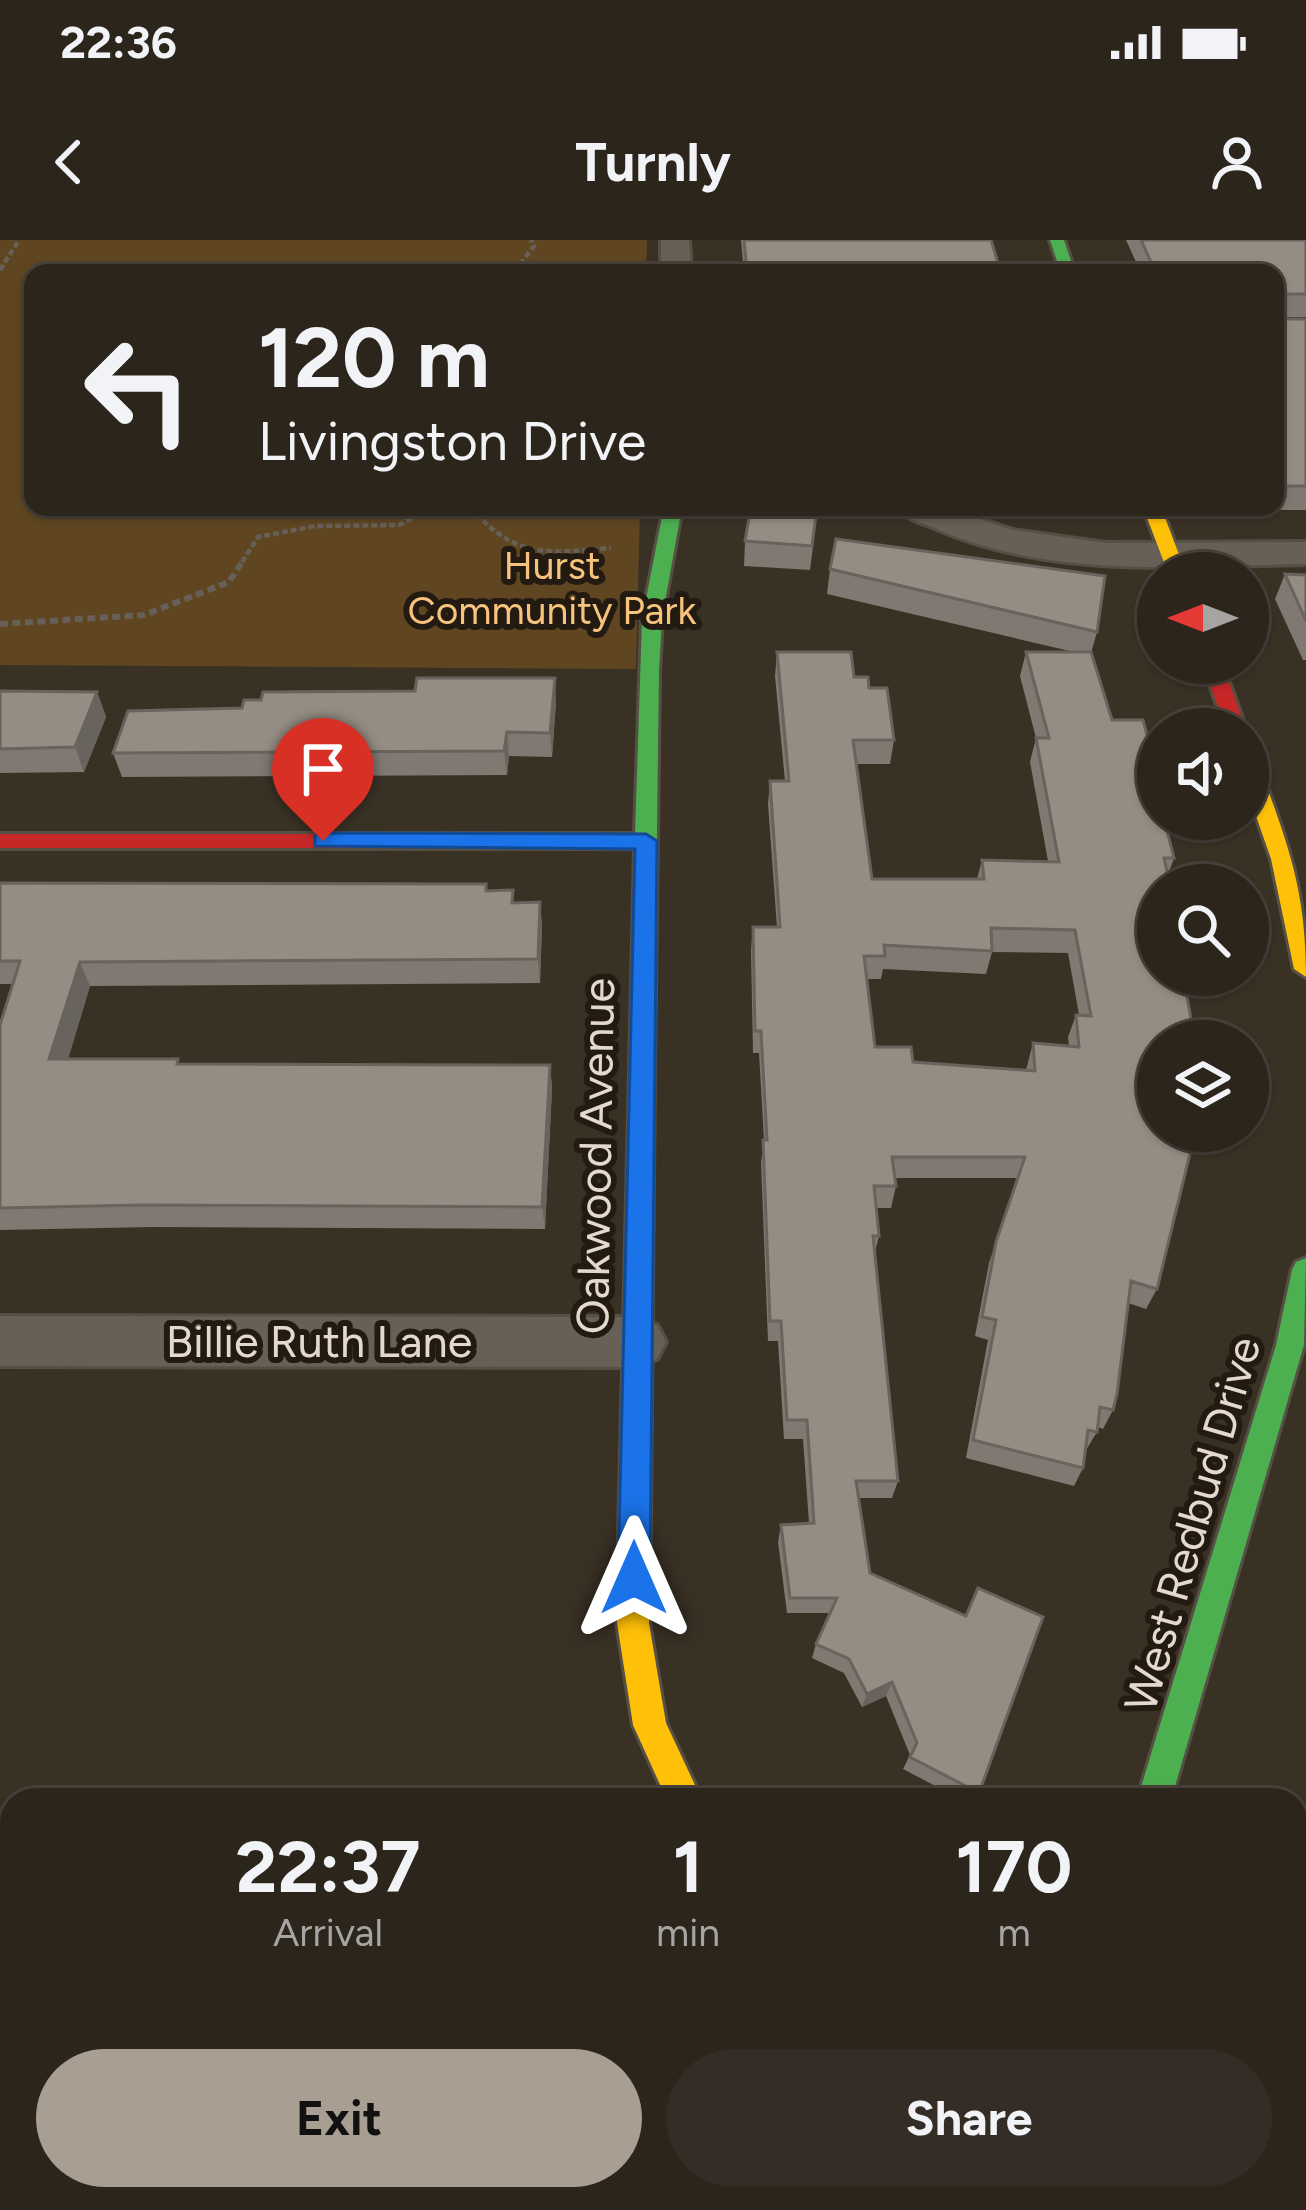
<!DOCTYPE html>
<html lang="en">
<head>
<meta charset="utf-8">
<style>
	:root { --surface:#2c251c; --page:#342d25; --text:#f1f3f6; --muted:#a6a5a3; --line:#48423b; --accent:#a89e92 }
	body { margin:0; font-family:Figtree,sans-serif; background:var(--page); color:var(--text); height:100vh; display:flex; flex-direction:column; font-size:45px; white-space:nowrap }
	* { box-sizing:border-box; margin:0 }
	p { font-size:39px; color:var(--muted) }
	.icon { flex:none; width:66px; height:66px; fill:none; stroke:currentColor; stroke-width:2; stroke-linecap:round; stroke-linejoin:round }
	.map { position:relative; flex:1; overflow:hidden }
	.sheet { position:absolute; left:0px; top:1548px; width:1308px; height:423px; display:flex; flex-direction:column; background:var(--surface); border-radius:36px 36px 0 0; box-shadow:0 3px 9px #0004,0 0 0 3px var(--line) }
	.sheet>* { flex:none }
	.banner { position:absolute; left:24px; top:24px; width:1260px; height:252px; border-radius:24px; box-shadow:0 3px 9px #0004,0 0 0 3px var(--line); background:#2c251c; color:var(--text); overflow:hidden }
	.needle { width:78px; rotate:270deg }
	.buttons { position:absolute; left:1137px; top:312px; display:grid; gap:24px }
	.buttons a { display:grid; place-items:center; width:132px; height:132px; border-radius:50%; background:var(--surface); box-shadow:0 3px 9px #0004,0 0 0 3px var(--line); font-size:60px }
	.pin { position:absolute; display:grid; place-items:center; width:102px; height:102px; color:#fff; margin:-123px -51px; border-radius:50% 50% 50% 0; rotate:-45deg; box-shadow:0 0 12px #0007 }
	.pin .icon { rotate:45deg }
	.me { position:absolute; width:132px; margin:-66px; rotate:0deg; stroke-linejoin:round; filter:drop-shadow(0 0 9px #0008) }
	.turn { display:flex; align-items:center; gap:42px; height:252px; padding:0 36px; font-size:54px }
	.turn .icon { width:156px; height:156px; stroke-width:2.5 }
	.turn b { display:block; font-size:84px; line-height:102px }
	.eta { display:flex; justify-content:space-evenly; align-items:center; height:204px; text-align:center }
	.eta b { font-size:72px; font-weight:700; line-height:84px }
	.button { display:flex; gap:24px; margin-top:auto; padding:24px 36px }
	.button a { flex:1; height:138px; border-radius:72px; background:var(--accent); color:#111; font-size:48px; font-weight:700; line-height:138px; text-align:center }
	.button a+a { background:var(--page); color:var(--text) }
	.status { display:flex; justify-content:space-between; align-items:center; height:84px; padding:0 60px; background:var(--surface); direction:ltr }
	.status svg { height:33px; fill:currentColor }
	header { display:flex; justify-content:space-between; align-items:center; height:156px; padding:0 36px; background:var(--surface); font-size:54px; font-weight:700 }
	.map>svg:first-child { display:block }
</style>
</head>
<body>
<div class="status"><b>22:36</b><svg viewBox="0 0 49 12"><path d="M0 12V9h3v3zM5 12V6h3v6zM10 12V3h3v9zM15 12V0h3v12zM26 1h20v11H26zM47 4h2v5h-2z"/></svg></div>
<header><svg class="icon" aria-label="back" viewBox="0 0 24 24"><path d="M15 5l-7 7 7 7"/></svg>Turnly<svg class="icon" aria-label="person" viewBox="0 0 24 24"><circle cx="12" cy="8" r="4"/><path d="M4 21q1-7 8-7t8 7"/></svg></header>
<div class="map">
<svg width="1306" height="1970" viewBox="0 0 1306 1970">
	<rect width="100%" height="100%" fill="#3a3125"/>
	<path fill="#5f4621" d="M 0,0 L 647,0 L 646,33 L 33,33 L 33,267 L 640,267 L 636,429 L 0,425 Z"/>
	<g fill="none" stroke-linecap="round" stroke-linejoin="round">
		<g stroke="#564f44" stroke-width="6">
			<path id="street" d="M 661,0 L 689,0 L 691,33 L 661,33 Z
				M 897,267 L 945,267 L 1013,290 L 1106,303 L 1306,302 L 1306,324 C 1185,326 1051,339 937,289 C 923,283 906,280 897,267 Z
				M 0,1076 L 637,1077 L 657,1085 L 666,1102 L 657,1119 L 637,1127 L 0,1126 Z"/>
		</g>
		<g stroke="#564f44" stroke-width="6">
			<path id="fast" d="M 1050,0 L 1064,0 L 1075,33 L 1061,33 Z
				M 664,267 L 682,267 L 662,379 L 659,431 L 654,831 L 642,840 L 630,831 L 635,608 L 389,608 L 378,601 L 389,594 L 635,594 L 642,379 Z
				M 1306,1018 L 1304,1105 L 1171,1560 L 1137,1560 L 1276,1105 L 1292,1030 L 1296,1022 Z
				M 1014,1959 L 1054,1959 L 1051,1970 L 1011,1970 Z"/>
		</g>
		<g stroke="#564f44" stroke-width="6">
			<path id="slow" d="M 1143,267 L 1161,267 L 1186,333 L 1168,333 Z
				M 1248,516 L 1258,523 C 1288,604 1306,650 1306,737 L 1294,729 L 1271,619 L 1248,553 Z
				M 642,822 L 654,831 L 649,1383 L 666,1483 L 702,1560 L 667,1560 L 633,1485 L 617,1383 L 630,831 Z"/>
		</g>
		<g stroke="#564f44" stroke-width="6">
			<path id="jam" d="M 1202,423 L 1222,423 L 1246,489 L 1226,489 Z
				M 0,594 L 389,594 L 400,601 L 389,608 L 0,608 Z"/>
		</g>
		<path stroke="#666058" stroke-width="4.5" stroke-dasharray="6 3" stroke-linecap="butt" d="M 0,30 L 19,0
			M 486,33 L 518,27 L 534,6 L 531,0
			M 471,267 C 515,320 548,313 611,308
			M 242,322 L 258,297 L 315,286 L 399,285 L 435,267"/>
		<path stroke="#666058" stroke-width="6" stroke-dasharray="8 4.5" stroke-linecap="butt" d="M 0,384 L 144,375 L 229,342 L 244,319"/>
		<use href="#street" fill="#666057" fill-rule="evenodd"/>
		<use href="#fast" fill="#4caf50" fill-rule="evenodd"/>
		<use href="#slow" fill="#ffc107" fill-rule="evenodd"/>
		<use href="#jam" fill="#c62828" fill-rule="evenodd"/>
	</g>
	<path fill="#807971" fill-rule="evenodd" d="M 741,0 L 991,0 L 1001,33 L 744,33 Z
		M 1126,0 L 1306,0 L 1306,77 L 1279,77 L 1279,79 L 1306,79 L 1306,270 L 1238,270 L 1236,267 L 1275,267 L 1275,33 L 1141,33 Z
		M 818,267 L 810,330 L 744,326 L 745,301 Z
		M 830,329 L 1097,392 L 1091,413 L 1112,480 L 1158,579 L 1167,579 L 1165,585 L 1174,618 L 1168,635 L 1158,735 L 1192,735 L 1158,801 L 1157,1049 L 1146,1069 L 1128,1063 L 1113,1170 L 1103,1189 L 1098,1187 L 1097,1192 L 1086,1210 L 1083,1228 L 1074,1246 L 966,1218 L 988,1100 L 975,1096 L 989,1023 L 1018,938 L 895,938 L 896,946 L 891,968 L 876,968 L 879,996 L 875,1012 L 898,1241 L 892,1258 L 859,1258 L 870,1333 L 965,1375 L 978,1348 L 979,1553 L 974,1560 L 962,1560 L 903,1529 L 910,1515 L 886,1456 L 862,1467 L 844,1433 L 812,1418 L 816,1404 L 830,1373 L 787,1373 L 778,1302 L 781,1285 L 809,1283 L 803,1199 L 784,1199 L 778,1101 L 768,1101 L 761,922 L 764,900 L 759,813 L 753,813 L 751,710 L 753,687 L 777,687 L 768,564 L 770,541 L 785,541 L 775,436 L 777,412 L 854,437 L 869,448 L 894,500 L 890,524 L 856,524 L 872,639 L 977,639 L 982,620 L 1048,621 L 1030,522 L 1036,498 L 1020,436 L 1026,412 L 1074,412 L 827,354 ZM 992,712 L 1068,713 L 1079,775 L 1076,775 L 1068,797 L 1069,806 L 1033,803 L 1026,830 L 913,822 L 875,807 L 867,739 L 881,739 L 883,729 L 986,734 Z
		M 1285,334 L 1306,335 L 1306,420 L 1303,420 L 1275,359 Z
		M 0,451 L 97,452 L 106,477 L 84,532 L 0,533 Z
		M 556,462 L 552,517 L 509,516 L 507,535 L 122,537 L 113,513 L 242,468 Z
		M 0,643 L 487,651 L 514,663 L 540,662 L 542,686 L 540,743 L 90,746 L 68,819 L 180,824 L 550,825 L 552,848 L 545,989 L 152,987 L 0,990 L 0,785 L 13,744 L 0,744 Z"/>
	<path fill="#68635c" d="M 555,438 L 556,462 L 552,517 L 550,493 Z
		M 97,452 L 106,477 L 84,532 L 75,507 Z
		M 507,492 L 509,516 L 507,535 L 504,511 Z
		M 540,662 L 542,686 L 540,743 L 538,719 Z
		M 80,722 L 90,746 L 61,842 L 49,819 Z
		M 550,825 L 552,848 L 545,989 L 542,967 Z
		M 892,1442 L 886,1456 L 862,1467 L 867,1454 Z"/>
	<path fill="#958d83" stroke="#68635c" stroke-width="3" fill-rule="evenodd" d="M 744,0 L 991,0 L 1001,33 L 747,33 Z
		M 1141,0 L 1306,0 L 1306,54 L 1279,54 L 1279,79 L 1306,79 L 1306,246 L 1275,246 L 1275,33 L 1156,33 Z
		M 751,267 L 817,267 L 812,306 L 745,301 Z
		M 836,299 L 1105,336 L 1097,392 L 830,329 Z
		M 1285,334 L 1306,335 L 1306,381 Z
		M 777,412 L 851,412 L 854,437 L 868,437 L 869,448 L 887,448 L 894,500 L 853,500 L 872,639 L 984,639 L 982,620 L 1059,622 L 1036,498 L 1049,498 L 1026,412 L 1091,412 L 1112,480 L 1143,480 L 1158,536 L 1158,579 L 1164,579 L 1174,618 L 1164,618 L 1170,645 L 1158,645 L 1158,735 L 1183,735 L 1195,801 L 1158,801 L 1158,891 L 1195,891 L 1195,893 L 1157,1049 L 1131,1041 L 1117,1154 L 1113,1170 L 1100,1167 L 1097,1192 L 1088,1190 L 1083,1228 L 973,1200 L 996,1080 L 982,1077 L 996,1002 L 1025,917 L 892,917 L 896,946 L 874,946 L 879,996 L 873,996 L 898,1241 L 856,1241 L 870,1333 L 966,1376 L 978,1348 L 1043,1377 L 979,1553 L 910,1517 L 917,1503 L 892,1442 L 867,1454 L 849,1419 L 816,1404 L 837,1358 L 790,1358 L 781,1285 L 814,1283 L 807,1180 L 787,1180 L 781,1081 L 770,1081 L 763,900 L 767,900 L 761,791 L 755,791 L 753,687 L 780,687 L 770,541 L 789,541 ZM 991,688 L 1075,690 L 1091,776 L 1076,775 L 1079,807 L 1033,803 L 1035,831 L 913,822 L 911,807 L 875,807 L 864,716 L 885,716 L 884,705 L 992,711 Z
		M 417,438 L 555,438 L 550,493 L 507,492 L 504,511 L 113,513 L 128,471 L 242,468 L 244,460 L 261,460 L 263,452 L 415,451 Z
		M 0,451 L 97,452 L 75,507 L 0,509 Z
		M 0,643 L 486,644 L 486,651 L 513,650 L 512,663 L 540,662 L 538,719 L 80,722 L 49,819 L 178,819 L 177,824 L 550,825 L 542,967 L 142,965 L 0,968 L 0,785 L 20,721 L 0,721 Z"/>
	<path fill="#1a73e8" stroke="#114b97" stroke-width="3" d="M 323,593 L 646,594 L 657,601 L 650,1338 L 645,1349 L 634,1354 L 622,1349 L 618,1338 L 635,609 L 315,606 L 315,596 Z"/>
	<g text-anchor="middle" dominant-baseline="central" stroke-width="12" stroke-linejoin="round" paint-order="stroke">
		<g font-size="39" fill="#f8c37c" stroke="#231b12">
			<text x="552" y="325">Hurst<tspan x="552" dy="45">Community Park</tspan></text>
		</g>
		<g font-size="45" fill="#e3d9cd" stroke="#231b12">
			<text transform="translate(595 916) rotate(-89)">Oakwood Avenue</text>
			<text x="319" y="1101">Billie Ruth Lane</text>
			<text transform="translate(1192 1284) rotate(-74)">West Redbud Drive</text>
		</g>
	</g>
</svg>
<div class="buttons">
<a><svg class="needle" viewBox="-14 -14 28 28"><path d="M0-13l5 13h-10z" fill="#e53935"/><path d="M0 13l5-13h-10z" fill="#a6a5a3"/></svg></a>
<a><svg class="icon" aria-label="sound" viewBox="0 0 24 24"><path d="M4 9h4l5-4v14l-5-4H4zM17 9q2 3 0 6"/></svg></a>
<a><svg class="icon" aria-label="search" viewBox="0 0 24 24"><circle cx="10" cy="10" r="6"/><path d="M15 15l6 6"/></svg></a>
<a><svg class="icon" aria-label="layers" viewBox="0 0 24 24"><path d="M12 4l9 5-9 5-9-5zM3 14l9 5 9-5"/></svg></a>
</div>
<div class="pin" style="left:323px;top:601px;background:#d93025"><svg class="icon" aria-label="arrive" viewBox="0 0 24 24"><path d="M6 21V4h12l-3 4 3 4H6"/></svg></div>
<svg class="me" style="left:634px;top:1338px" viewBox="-20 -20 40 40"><path d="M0-17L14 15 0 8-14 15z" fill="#1a73e8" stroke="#fff" stroke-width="4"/></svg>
<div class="banner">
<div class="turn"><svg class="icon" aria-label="left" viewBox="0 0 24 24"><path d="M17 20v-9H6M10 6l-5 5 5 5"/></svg><div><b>120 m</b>Livingston Drive</div></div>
</div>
<section class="sheet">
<div class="eta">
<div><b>22:37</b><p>Arrival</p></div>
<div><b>1</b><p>min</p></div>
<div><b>170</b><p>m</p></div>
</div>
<div class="button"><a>Exit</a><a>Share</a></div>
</section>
</div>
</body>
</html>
